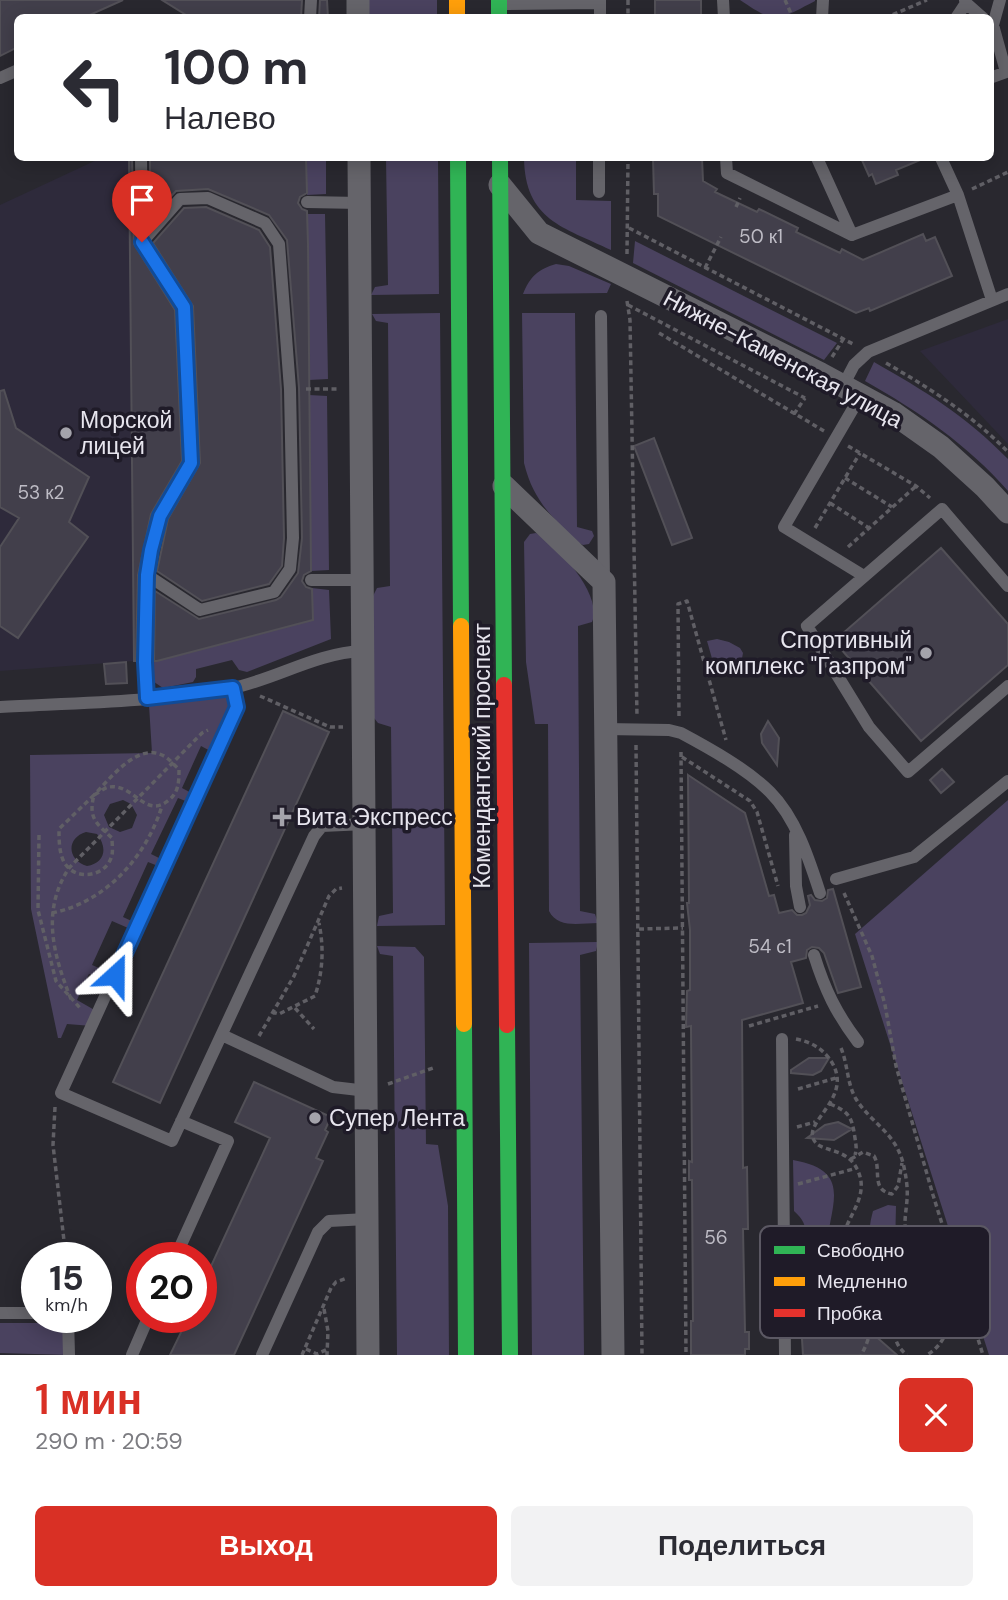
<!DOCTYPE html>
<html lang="ru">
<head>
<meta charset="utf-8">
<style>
	:root { --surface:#fff; --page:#f2f2f3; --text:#2b2b33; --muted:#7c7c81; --accent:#d93025 }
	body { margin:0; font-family:"DM Sans",sans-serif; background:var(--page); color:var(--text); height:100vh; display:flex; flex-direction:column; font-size:26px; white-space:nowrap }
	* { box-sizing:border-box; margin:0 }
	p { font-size:23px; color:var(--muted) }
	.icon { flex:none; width:38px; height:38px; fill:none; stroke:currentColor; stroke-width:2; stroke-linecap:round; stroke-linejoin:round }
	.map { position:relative; height:1355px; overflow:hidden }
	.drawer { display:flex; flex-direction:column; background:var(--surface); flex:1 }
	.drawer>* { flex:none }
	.hud { position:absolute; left:14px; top:14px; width:980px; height:147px; border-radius:10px; box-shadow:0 4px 18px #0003; background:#fff; color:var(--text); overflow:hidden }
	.speed { position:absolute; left:21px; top:1242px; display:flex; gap:14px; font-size:35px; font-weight:700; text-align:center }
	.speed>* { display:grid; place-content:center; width:91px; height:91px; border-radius:50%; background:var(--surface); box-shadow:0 4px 18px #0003; line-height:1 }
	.speed small { font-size:18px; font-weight:400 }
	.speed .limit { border:10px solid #d22; background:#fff; color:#111 }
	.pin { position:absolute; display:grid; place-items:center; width:60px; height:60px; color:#fff; margin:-72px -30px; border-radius:50% 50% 50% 0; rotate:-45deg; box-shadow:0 0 7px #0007 }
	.pin .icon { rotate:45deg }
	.me { position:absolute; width:77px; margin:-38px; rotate:24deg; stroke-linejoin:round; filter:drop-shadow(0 0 5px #0008) }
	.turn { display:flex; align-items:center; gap:24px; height:147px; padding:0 35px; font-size:32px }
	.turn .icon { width:91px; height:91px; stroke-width:2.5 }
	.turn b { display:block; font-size:49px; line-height:60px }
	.round { display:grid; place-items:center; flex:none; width:74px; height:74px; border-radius:10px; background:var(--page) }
	.head { display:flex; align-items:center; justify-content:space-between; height:119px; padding:0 35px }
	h1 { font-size:42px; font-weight:600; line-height:52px; color:var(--accent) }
	.action { display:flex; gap:14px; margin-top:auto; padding:14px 35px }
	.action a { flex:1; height:80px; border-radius:10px; background:var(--accent); color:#fff; font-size:28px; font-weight:600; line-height:80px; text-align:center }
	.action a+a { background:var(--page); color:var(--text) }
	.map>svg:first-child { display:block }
</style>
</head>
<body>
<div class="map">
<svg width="1008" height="1355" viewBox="0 0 1008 1355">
	<rect width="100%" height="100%" fill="#29282f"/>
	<path fill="#2e2a3b" d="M 101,158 L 129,158 L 134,661 L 0,671 L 0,205 Z
		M 1008,319 L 1008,444 L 920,351 Z"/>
	<path fill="#4a425f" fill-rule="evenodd" d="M 369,0 L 437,0 L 437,17 L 369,17 Z
		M 740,0 L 815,0 L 815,1 C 776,21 777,25 740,0 Z
		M 306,158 L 326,158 L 326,194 L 307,195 Z
		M 386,158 L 438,158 L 439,294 L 371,295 L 375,287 L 388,285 Z
		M 524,158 L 576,158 L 576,200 L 611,201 L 611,250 C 563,227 525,220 524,158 Z
		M 307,214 L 325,214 L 328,379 L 309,380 Z
		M 635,241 L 837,343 L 824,360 L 633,263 Z
		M 556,264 L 569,266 L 611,284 L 607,293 L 523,294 C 530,277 538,269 556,264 Z
		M 440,313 L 445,925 L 377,926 L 379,916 L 393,913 L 391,727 L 378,723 L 374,718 L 373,596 L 377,588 L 390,586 L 388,323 L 376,321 L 372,314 Z
		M 522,313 L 575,313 L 577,527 L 592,531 L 594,536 L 589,544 L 583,545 L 577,542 C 551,516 533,500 524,463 Z
		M 874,362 C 925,391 966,416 1008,459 L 1008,491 C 968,445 918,411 865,381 Z
		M 309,395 L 327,396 L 329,570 L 311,571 Z
		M 536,533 C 557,544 604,596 592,622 L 578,626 L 580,911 L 595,914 L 598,923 C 580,923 558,929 549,911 L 548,724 L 535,724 L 526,662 L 524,542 L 530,534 Z
		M 312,588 L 329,590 L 331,639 L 247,672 L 239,670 L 232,660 L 196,669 L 196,677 L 193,682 L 163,688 L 151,680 L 151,661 L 312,620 Z
		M 717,639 L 729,642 L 740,648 L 743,653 L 741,664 L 729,670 L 715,669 L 707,641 Z
		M 233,691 L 237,707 L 216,754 L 201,746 L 182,788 L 197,796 L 193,804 L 178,798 L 151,854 L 167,862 L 163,868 L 148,862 L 123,917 L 138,924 L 135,931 L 112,921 L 92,965 L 115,975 L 111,983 L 89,974 L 77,1000 L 98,1012 L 92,1026 L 67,1024 L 61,1038 L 58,1038 L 31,909 L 30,755 L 152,753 L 149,705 ZM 123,800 L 131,804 L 137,815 L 132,828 L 120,832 L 109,827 L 104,815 L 110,804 ZM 86,832 L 97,834 C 108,848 105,863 87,866 C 67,860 66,838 86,832 Z
		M 1008,800 L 1008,1355 L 989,1355 L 855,934 Z
		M 598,942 L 596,951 L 580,955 L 584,1355 L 532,1355 L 529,943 Z
		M 377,946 L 415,947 L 424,957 L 426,1144 L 438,1145 L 448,1206 L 449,1355 L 397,1355 L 393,956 L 380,954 Z
		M 793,1160 C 857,1171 827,1209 827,1250 C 826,1267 831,1282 839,1297 L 805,1301 C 799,1288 797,1277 800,1262 C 803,1240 814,1229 794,1211 Z
		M 888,1205 L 896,1206 C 896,1219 894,1233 899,1245 C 908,1264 925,1278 934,1296 L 905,1304 C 899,1283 888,1269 874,1251 L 876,1248 C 868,1234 869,1226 873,1211 Z
		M 51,1318 L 68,1318 L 69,1355 L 0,1353 L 0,1323 L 49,1323 Z"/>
	<path fill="#423f4b" stroke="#525057" stroke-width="2" d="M 0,0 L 123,0 L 83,18 L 18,18 L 18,47 L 0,56 Z
		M 162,0 L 302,0 L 301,18 L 191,18 Z
		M 320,0 L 327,0 L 328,18 L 319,18 Z
		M 655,0 L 701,0 L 701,18 L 655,18 Z
		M 129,158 L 132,158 L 134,244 L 175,310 L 182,461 L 151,514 L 138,575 L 136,661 L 134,661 Z
		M 150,158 L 306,158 L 307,193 L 300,197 L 298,203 L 302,209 L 307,211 L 308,244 L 311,571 L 304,575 L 302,581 L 306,587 L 312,589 L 313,620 L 157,661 L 154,661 L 155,591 L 199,619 L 276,600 L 281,597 L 298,573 L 302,538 L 299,388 L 287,240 L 269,215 L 208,189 L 176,191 L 150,219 Z
		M 653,158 L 702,158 L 703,181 L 717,189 L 715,192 L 757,212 L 759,209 L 798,228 L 796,232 L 840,253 L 842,249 L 863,260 L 923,234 L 926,241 L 935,237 L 952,276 L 870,311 L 869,308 L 856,313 L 658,216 L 658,194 L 654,194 Z
		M 861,158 L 925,158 L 896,170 L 898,175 L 876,184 L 872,174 L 869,176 Z
		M 206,207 L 259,230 L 270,247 L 281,389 L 284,538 L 282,566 L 269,584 L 202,601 L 157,571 L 168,519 L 200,463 L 193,306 L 153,243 L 184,208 Z
		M 4,390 L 16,428 L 89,477 L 69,522 L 88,537 L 18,638 L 0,626 L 0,547 L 19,518 L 0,507 L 0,391 Z
		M 654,438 L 692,538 L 672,545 L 634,446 Z
		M 941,548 L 1008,624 L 1008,665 L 921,741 L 834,641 Z
		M 126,662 L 127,683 L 106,684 L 104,664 Z
		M 283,711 L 329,732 L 160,1103 L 113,1082 Z
		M 768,721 L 779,738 L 777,765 L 762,743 L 761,734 Z
		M 942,769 L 954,782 L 941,793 L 930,780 Z
		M 688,775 L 745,813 L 769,896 L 774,895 L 779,913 L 792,910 L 797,915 L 802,915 L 806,913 L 810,905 L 808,896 L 811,895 L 815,900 L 822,901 L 827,898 L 828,890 L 833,889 L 861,987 L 838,993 L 824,953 L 819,948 L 812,947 L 807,950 L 806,958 L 791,962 L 803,1003 L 742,1020 L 743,1168 L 747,1167 L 748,1229 L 743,1229 L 745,1332 L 749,1332 L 749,1349 L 745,1349 L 745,1355 L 691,1355 L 691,1321 L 693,1321 L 692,1180 L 689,1180 L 689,1161 L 692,1162 L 691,1026 L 686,1027 L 687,991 L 690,990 L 690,930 L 687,903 L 689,903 Z
		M 809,1058 L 829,1058 L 821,1071 L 813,1075 L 791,1073 L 791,1070 Z
		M 254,1082 L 331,1117 L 325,1130 L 328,1132 L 316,1158 L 323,1161 L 234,1355 L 170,1355 L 188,1318 L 201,1318 L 201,1288 L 270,1138 L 235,1122 Z
		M 838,1122 L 852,1129 L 834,1140 L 807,1138 L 825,1125 Z
		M 824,1319 L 855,1324 L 872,1333 L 897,1355 L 803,1355 L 802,1339 L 805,1329 L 813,1321 Z"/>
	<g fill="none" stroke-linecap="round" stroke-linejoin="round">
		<path stroke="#605f65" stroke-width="3.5" stroke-dasharray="5 3.5" stroke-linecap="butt" d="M 628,0 L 628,18
			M 785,0 L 793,18
			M 885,18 L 927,0
			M 972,189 L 1008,172
			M 736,207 L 740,198
			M 629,228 L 855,345
			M 627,254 L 628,158
			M 705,268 L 721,237
			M 627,301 L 630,320 L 637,716
			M 628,305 L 805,398
			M 659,333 L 824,431
			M 832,357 L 844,338
			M 886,363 C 931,389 972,415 1008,452
			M 306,389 L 339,389
			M 794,414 L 805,398
			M 848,446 L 916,486 L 930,498
			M 845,478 L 892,507
			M 830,503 L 869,528
			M 815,528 L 860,453
			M 848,547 L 915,487
			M 260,696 L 330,727 L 343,727
			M 679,716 L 678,604 L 687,601 L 726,740
			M 636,745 L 642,1355
			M 681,752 L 686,1355
			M 682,757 L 750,801 L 757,812 L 778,886
			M 94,795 L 59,829 C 59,840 59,852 64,862 C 75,882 107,877 112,855 C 113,850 112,843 112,838 C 96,823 88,818 94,795 C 98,793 104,788 109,787 C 134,783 145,820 169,800 C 179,792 179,781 179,769 C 175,766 171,761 167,758 C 140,738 110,779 94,795
			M 39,835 L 38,910 L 56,981 L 81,1009
			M 844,893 L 872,956 L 885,1005 L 896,1066 L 933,1195 L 983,1355
			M 52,913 C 106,902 146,857 162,806
			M 639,929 L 683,928
			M 71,999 C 53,954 41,911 69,868 L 202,733 L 208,730
			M 295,1008 L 314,1029
			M 272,1012 L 279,1014 L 315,996 C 323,971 324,948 319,923
			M 749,1026 L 818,1006
			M 259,1036 L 294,976 L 329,896 L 336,889 L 342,888
			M 796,1039 C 811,1042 822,1048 831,1061 C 854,1096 806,1120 813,1138 C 818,1154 847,1145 858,1171 C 872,1202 836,1224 843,1252 C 845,1264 857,1274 863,1284 C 877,1305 873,1335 861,1355
			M 841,1048 C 848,1065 847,1084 856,1099 C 871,1123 895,1132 903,1163 C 906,1175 908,1188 907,1200 C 906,1213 903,1225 907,1237 C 911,1251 925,1259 933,1270 C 952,1297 958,1336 927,1355
			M 388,1084 L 433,1068
			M 798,1089 L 836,1078
			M 830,1104 C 850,1112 852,1118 855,1138 C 856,1146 857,1148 855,1155
			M 55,1107 L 53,1145 L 66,1258
			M 797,1127 L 815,1122
			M 851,1159 L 863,1152 L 874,1156 C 882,1169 870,1190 892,1194 L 898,1186 L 902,1163
			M 798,1184 L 857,1168
			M 801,1265 L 843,1253
			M 865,1286 L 875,1281 L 885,1282 L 894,1291 C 896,1314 886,1339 907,1355
			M 324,1309 L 328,1331 L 327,1355
			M 800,1315 C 824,1303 849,1312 871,1323
			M 306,1349 L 317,1354 L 328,1349
			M 302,1355 L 331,1288 L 336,1282 L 347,1278"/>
		<path stroke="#65646a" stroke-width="12" d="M 723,0 L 724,18
			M 966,3 L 983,18
			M 499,4 L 600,3
			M 310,18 L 311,0
			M 600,18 L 600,0
			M 822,18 L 823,0
			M 956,18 L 966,3 L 965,0
			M 990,23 L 993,25 L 1006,72 L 990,78
			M 993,25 L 1000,0
			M 0,78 L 18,70
			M 141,158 L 142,242 L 184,307 L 191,463 L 160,516 L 147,575 L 200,610 L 274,592 L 290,569 L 293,538 L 290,389 L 279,244 L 265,223 L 208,198 L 180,199 L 142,242
			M 726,158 L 727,173 L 852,235 L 958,195
			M 817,158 L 852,235
			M 941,158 L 958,195 L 992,300
			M 599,192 L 599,158
			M 307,202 L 360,203
			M 601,316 L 604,581
			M 843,386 L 854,365 L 868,352 L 1008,294
			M 861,395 L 784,527 L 864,576
			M 147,575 L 145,661 L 147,698
			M 311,580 L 362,580
			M 1008,586 L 942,509 L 807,626 L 869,727 L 908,772 L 1008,686
			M 233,688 L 237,707 L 61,1093 L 172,1141 L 314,836 L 322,826 L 365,824
			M 0,707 C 76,703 154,702 229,689 C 274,680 316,653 362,651
			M 605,729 L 669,730 L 681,733 C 709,748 747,769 770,792 C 796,818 809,859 820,893
			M 795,835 L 796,886 L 800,907
			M 836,879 L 914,857 L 1008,781
			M 814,955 C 825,990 836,1013 858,1042
			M 222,1035 L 333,1087 L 367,1091
			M 782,1039 L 785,1355
			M 175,1258 L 228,1141 L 181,1121
			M 0,1313 L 37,1313
			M 68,1318 L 69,1355
			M 132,1355 L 148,1318
			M 262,1355 L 318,1232 L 329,1221 L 367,1219"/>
		<path stroke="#65646a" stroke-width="23" d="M 358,0 L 358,18
			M 359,158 L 368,1355
			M 500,185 L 539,233 L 821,374 L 893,413 L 941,447 L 985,487 L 1008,512
			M 504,486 L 604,582 L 613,1355"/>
		<path stroke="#30b455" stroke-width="16" d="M 499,0 L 499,18
			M 458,158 L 461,626
			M 500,158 L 504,685
			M 464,1024 L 466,1355
			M 507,1025 L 510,1355"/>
		<path stroke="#ff9f0a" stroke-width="16" d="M 457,0 L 457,18
			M 461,626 L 464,1024"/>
		<path stroke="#e5322d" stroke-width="16" d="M 504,685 L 507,1025"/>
	</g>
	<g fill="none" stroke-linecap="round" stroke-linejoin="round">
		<g stroke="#114b97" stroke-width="18">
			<path id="route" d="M 115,975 L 237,707 L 233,688 L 147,698 L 145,662 L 147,575 L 151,550 L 160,516 L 191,463 L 184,307 L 142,242"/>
		</g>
		<use href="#route" stroke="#1a73e8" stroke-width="12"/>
	</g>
	<g fill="#a4a3ab" stroke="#1f1b28" stroke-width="2.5">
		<circle cx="66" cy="433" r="7"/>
		<circle cx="926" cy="653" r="7"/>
		<path d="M278.5 806.5h7v7h7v7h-7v7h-7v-7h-7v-7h7z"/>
		<circle cx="315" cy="1118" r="7"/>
	</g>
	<g text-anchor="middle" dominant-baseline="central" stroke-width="7" stroke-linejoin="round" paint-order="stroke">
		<g font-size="19" fill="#bebcc5">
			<text x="761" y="236">50 к1</text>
			<text x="41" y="492">53 к2</text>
			<text x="770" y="946">54 с1</text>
			<text x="716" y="1237">56</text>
		</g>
		<g font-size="23" fill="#e7e5ee" stroke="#1f1b28">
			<text transform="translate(783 359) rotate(28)">Нижне-Каменская улица</text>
			<text transform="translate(482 756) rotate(-90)">Комендантский проспект</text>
		</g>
		<g font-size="23" fill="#e7e5ee" stroke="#1f1b28" text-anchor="start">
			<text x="80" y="420">Морской<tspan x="80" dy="26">лицей</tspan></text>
			<text x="912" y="640" text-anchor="end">Спортивный<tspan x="912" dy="26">комплекс "Газпром"</tspan></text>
			<text x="296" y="817">Вита Экспресс</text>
			<text x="329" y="1118">Супер Лента</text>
		</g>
	</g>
	<rect x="760" y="1226" width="230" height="112" rx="10" fill="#1f1b28" stroke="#5b5863" stroke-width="2"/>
	<rect x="774" y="1246" width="31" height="8" fill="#30b455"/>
	<rect x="774" y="1277" width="31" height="9" fill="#ff9f0a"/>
	<rect x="774" y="1309" width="31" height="8" fill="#e5322d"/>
	<g font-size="19" fill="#e7e5ee">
		<text x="817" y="1257">Свободно</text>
		<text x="817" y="1288">Медленно</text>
		<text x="817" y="1320">Пробка</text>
	</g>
</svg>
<div class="speed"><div>15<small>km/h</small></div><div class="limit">20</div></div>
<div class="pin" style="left:142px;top:242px;background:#d93025"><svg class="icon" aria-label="arrive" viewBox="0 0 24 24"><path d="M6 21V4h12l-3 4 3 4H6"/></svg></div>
<svg class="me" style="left:115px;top:975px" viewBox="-20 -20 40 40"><path d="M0-17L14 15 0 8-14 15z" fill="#1a73e8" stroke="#fff" stroke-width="4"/></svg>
<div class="hud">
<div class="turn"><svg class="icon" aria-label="left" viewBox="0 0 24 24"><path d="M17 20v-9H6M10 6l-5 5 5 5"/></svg><div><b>100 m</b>Налево</div></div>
</div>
</div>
<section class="drawer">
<div class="head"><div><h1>1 мин</h1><p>290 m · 20:59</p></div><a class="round" style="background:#d93025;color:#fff"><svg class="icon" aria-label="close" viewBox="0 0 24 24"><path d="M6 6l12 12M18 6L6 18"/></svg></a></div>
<div class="action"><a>Выход</a><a>Поделиться</a></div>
</section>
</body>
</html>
